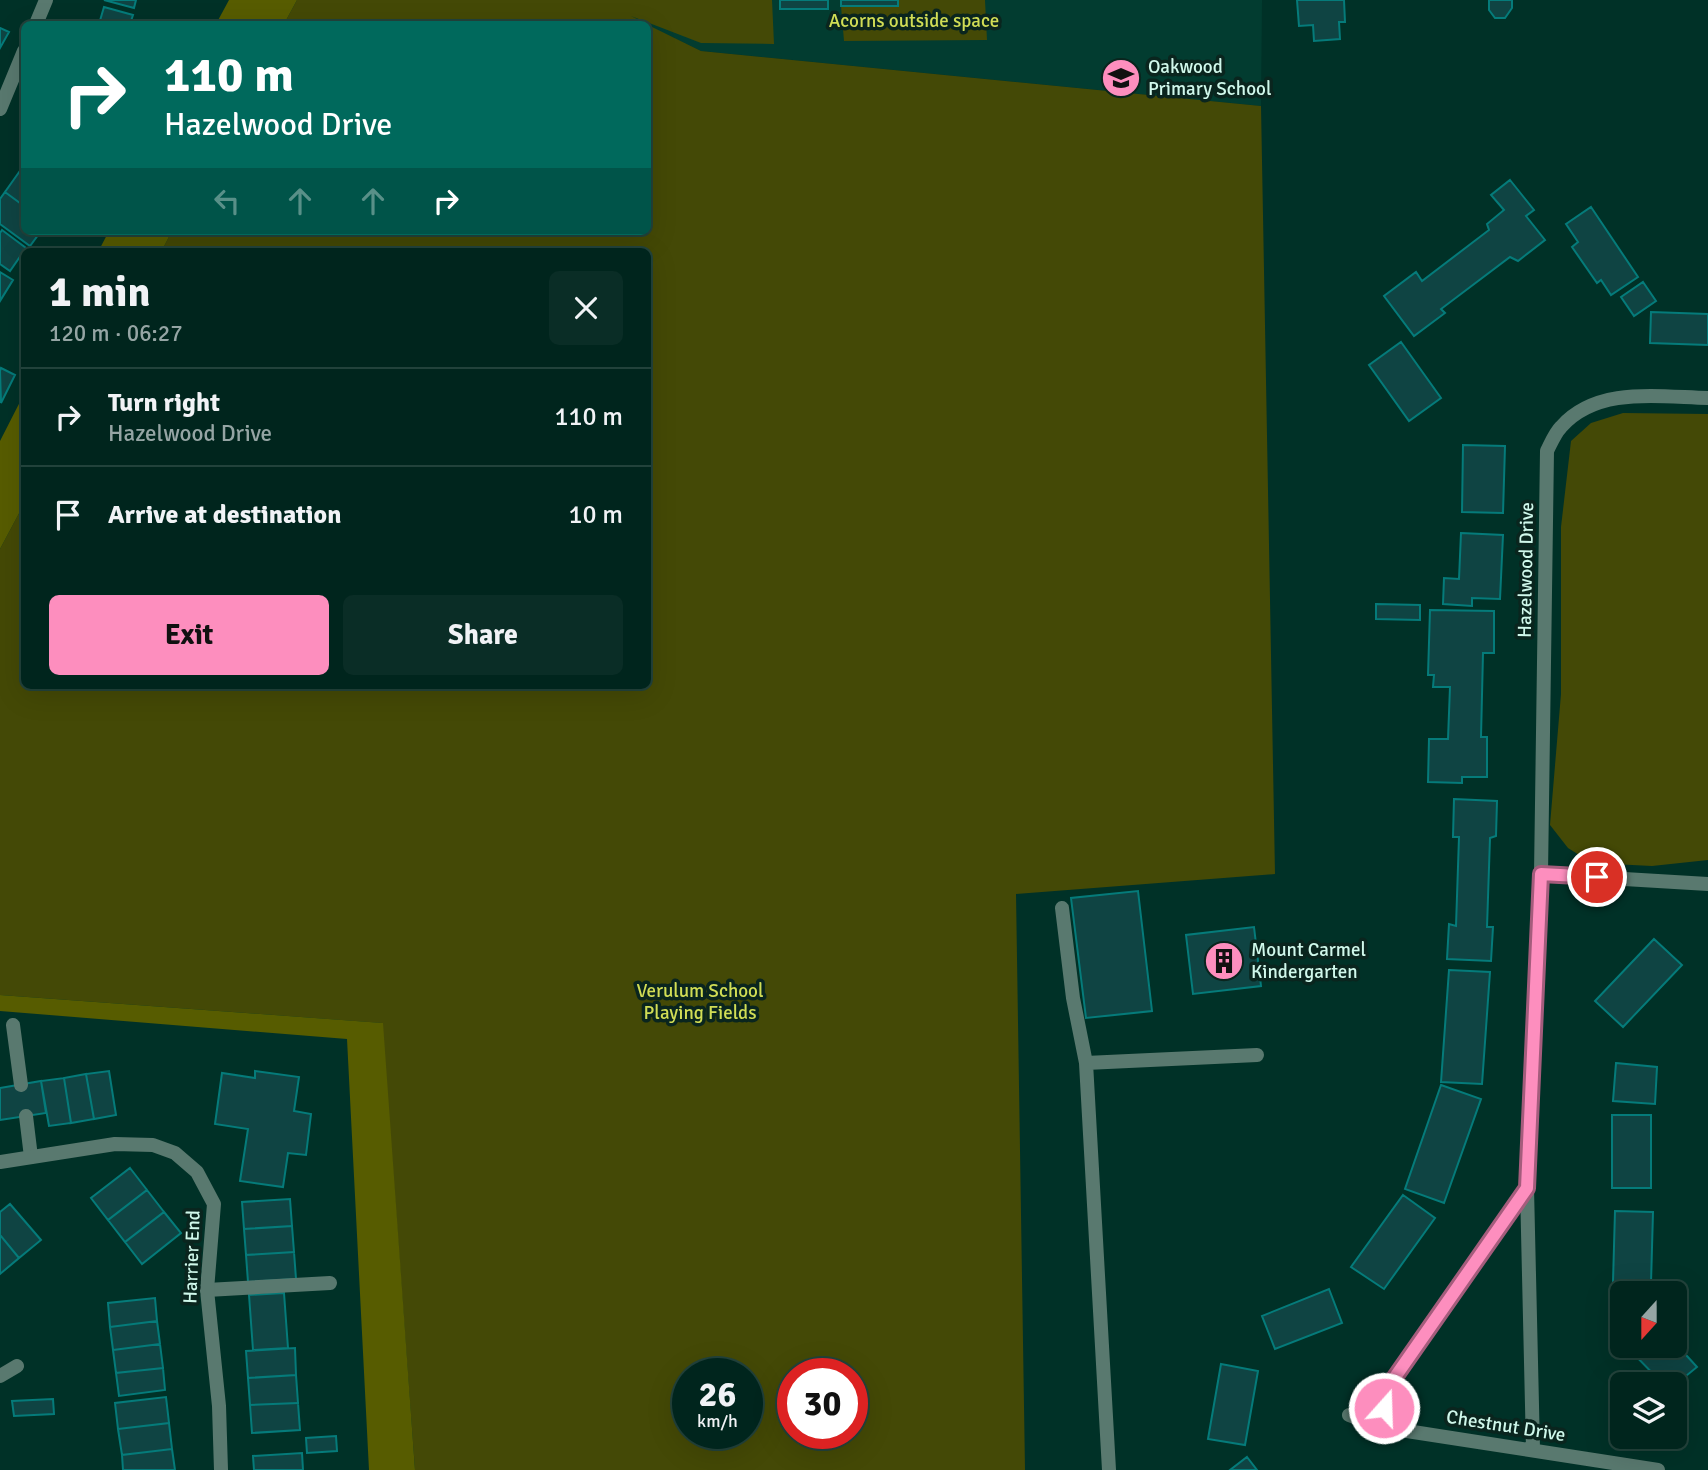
<!DOCTYPE html>
<html lang="en">
<head>
<meta charset="utf-8">
<style>
	:root { --surface:#00251d; --page:#0a2d26; --text:#f1f3f6; --muted:#95a5a4; --line:#22423b; --accent:#fd8ebe }
	body { margin:0; font-family:Signika,sans-serif; background:var(--page); color:var(--text); height:100vh; display:flex; flex-direction:column; font-size:26px; white-space:nowrap }
	* { box-sizing:border-box; margin:0 }
	p { font-size:23px; color:var(--muted) }
	.icon { flex:none; width:38px; height:38px; fill:none; stroke:currentColor; stroke-width:2; stroke-linecap:round; stroke-linejoin:round }
	.map { position:relative; flex:1; overflow:hidden }
	.details { position:absolute; left:21px; top:248px; width:630px; height:441px; display:flex; flex-direction:column; background:var(--surface); border-radius:10px; box-shadow:0 7px 28px #0002,0 0 0 2px var(--line) }
	.details>* { flex:none }
	.guide { position:absolute; left:21px; top:21px; width:630px; height:214px; border-radius:10px; box-shadow:0 7px 28px #0002,0 0 0 2px var(--line); background:#00695c; color:#fff; overflow:hidden }
	.needle { width:46px; rotate:201deg }
	.fabs { position:absolute; left:1610px; top:1281px; display:grid; gap:14px }
	.fabs a { display:grid; place-items:center; width:77px; height:77px; border-radius:10px; background:var(--surface); box-shadow:0 7px 28px #0002,0 0 0 2px var(--line); font-size:35px }
	.speed { position:absolute; left:672px; top:1358px; display:flex; gap:14px; font-size:35px; font-weight:700; text-align:center }
	.speed>* { display:grid; place-content:center; width:91px; height:91px; border-radius:50%; background:var(--surface); box-shadow:0 7px 28px #0002,0 0 0 2px var(--line); line-height:1 }
	.speed small { font-size:18px; font-weight:400 }
	.speed .limit { border:10px solid #d22; background:#fff; color:#111 }
	.pin { position:absolute; display:grid; place-items:center; width:60px; height:60px; color:#fff; margin:-30px; border:4px solid #fff; border-radius:50%; box-shadow:0 2px 7px #0007 }
	.me { position:absolute; width:77px; margin:-38px; rotate:20deg; stroke-linejoin:round; filter:drop-shadow(0 0 5px #0008) }
	.turn { display:flex; align-items:center; gap:24px; height:147px; padding:0 28px; font-size:32px }
	.turn .icon { width:91px; height:91px; stroke-width:2.5 }
	.turn b { display:block; font-size:49px; line-height:60px }
	.lanes { display:flex; align-items:center; height:66px; padding:0 28px; background:#0003; justify-content:center; gap:35px; direction:ltr }
	.lanes .off { opacity:.35 }
	.round { display:grid; place-items:center; flex:none; width:74px; height:74px; border-radius:10px; background:var(--page) }
	.head { display:flex; align-items:center; justify-content:space-between; height:119px; padding:0 28px }
	h1 { font-size:42px; font-weight:700; line-height:52px }
	.primary-button { display:flex; gap:14px; margin-top:auto; padding:14px 28px }
	.primary-button a { flex:1; height:80px; border-radius:10px; background:var(--accent); color:#111; font-size:28px; font-weight:700; line-height:80px; text-align:center }
	.primary-button a+a { background:var(--page); color:var(--text) }
	ul { padding:0; list-style:none }
	li { display:flex; align-items:center; gap:21px; height:98px; padding:0 28px; border-top:2px solid var(--line) }
	li div { flex:1 }
	li b { display:block; font-size:26px }
	li em { font-style:normal }
	.map>svg:first-child { display:block }
</style>
</head>
<body>
<div class="map">
<svg width="1708" height="1470" viewBox="0 0 1708 1470">
	<rect width="100%" height="100%" fill="#003127"/>
	<path fill="#023c30" d="M 594,0 L 1262,0 L 1261,106 L 701,51 Z"/>
	<path fill="#444906" fill-rule="evenodd" d="M 297,0 L 772,0 L 774,44 L 701,43 L 631,16 L 647,24 L 284,24 Z
		M 898,0 L 985,0 L 987,40 L 844,41 L 841,6 L 897,6 Z
		M 648,25 L 701,51 L 1261,106 L 1275,874 L 1016,894 L 1025,1470 L 415,1470 L 382,1023 L 0,995 L 0,549 L 24,504 L 24,686 L 648,686 L 648,252 L 161,252 L 172,231 L 648,231 ZM 688,1374 L 747,1374 L 747,1433 L 688,1433 ZM 793,1374 L 852,1374 L 852,1433 L 793,1433 Z
		M 1623,413 L 1708,414 L 1708,860 L 1652,866 L 1592,863 L 1568,848 L 1550,825 L 1561,694 L 1561,527 L 1571,441 L 1591,423 Z"/>
	<path fill="#575c00" d="M 229,0 L 297,0 L 284,24 L 216,24 Z
		M 109,231 L 172,231 L 161,252 L 98,252 Z
		M 24,394 L 24,504 L 0,549 L 0,441 Z
		M 0,995 L 383,1023 L 415,1470 L 369,1470 L 347,1039 L 0,1011 Z"/>
	<path fill="#0f4443" stroke="#057b7a" stroke-width="2" d="M 104,0 L 136,0 L 134,8 Z
		M 780,0 L 828,0 L 828,9 L 780,9 Z
		M 841,0 L 898,0 L 898,6 L 841,6 Z
		M 1297,0 L 1344,0 L 1345,22 L 1339,22 L 1340,39 L 1314,41 L 1313,25 L 1299,26 Z
		M 1489,0 L 1512,0 L 1512,8 L 1505,18 L 1495,18 L 1489,10 Z
		M 104,7 L 133,15 L 130,24 L 99,24 Z
		M 0,28 L 9,32 L 0,48 Z
		M 22,168 L 24,170 L 24,206 L 5,192 Z
		M 1510,180 L 1534,210 L 1526,216 L 1545,240 L 1518,261 L 1510,257 L 1441,309 L 1445,313 L 1414,336 L 1384,296 L 1416,272 L 1422,281 L 1489,230 L 1487,224 L 1504,210 L 1491,195 Z
		M 5,192 L 24,206 L 24,231 L 41,231 L 30,246 L 0,224 L 0,199 Z
		M 1591,207 L 1638,277 L 1611,295 L 1601,280 L 1597,283 L 1572,247 L 1578,242 L 1566,224 Z
		M 2,230 L 26,248 L 10,271 L 0,264 L 0,233 Z
		M 0,272 L 13,280 L 0,301 Z
		M 1643,282 L 1656,301 L 1634,316 L 1621,297 Z
		M 1651,312 L 1708,314 L 1708,345 L 1650,343 Z
		M 1401,342 L 1441,398 L 1409,421 L 1369,365 Z
		M 1,368 L 15,375 L 1,403 L 0,371 Z
		M 1463,445 L 1505,446 L 1503,513 L 1462,512 Z
		M 1461,533 L 1503,535 L 1500,599 L 1472,598 L 1472,606 L 1443,604 L 1444,578 L 1459,579 Z
		M 1376,604 L 1420,605 L 1420,620 L 1376,619 Z
		M 1430,610 L 1494,611 L 1494,653 L 1483,653 L 1481,737 L 1487,737 L 1487,777 L 1462,777 L 1462,783 L 1428,782 L 1429,739 L 1448,739 L 1450,687 L 1433,687 L 1434,675 L 1428,675 Z
		M 1454,799 L 1497,801 L 1496,836 L 1490,838 L 1487,927 L 1493,927 L 1491,961 L 1447,959 L 1449,924 L 1456,926 L 1459,837 L 1453,837 Z
		M 1138,891 L 1152,1011 L 1086,1018 L 1071,898 Z
		M 1254,927 L 1261,986 L 1193,994 L 1186,935 Z
		M 1654,939 L 1682,965 L 1623,1027 L 1595,1001 Z
		M 1449,970 L 1490,972 L 1482,1084 L 1441,1082 Z
		M 1616,1063 L 1657,1067 L 1655,1104 L 1613,1101 Z
		M 109,1071 L 116,1115 L 94,1119 L 86,1074 Z
		M 255,1071 L 299,1077 L 294,1111 L 311,1114 L 306,1155 L 288,1153 L 283,1187 L 240,1181 L 248,1129 L 215,1124 L 222,1073 L 255,1078 Z
		M 86,1074 L 94,1119 L 71,1123 L 64,1078 Z
		M 64,1078 L 71,1123 L 49,1126 L 41,1081 Z
		M 41,1081 L 46,1113 L 0,1120 L 0,1088 Z
		M 1441,1085 L 1481,1099 L 1444,1203 L 1405,1189 Z
		M 1612,1115 L 1651,1115 L 1651,1188 L 1612,1188 Z
		M 130,1168 L 147,1190 L 108,1220 L 91,1198 Z
		M 147,1190 L 164,1212 L 125,1242 L 108,1220 Z
		M 1403,1195 L 1435,1218 L 1384,1289 L 1351,1267 Z
		M 290,1199 L 292,1226 L 244,1229 L 242,1202 Z
		M 10,1204 L 41,1240 L 19,1258 L 0,1235 L 0,1212 Z
		M 1615,1211 L 1653,1212 L 1651,1283 L 1613,1282 Z
		M 164,1212 L 181,1233 L 142,1264 L 125,1242 Z
		M 292,1226 L 294,1252 L 246,1255 L 244,1229 Z
		M 0,1235 L 19,1258 L 0,1274 Z
		M 294,1252 L 296,1279 L 248,1282 L 246,1255 Z
		M 1329,1289 L 1342,1323 L 1275,1349 L 1262,1316 Z
		M 284,1293 L 288,1348 L 253,1350 L 249,1295 Z
		M 155,1298 L 157,1321 L 110,1327 L 108,1303 Z
		M 157,1321 L 160,1344 L 113,1350 L 110,1327 Z
		M 1675,1343 L 1697,1367 L 1675,1385 L 1663,1384 L 1626,1346 L 1675,1346 Z
		M 160,1344 L 163,1368 L 116,1373 L 113,1350 Z
		M 295,1348 L 296,1375 L 248,1378 L 246,1351 Z
		M 1221,1364 L 1258,1371 L 1245,1445 L 1208,1439 Z
		M 163,1368 L 165,1390 L 119,1396 L 116,1373 Z
		M 296,1375 L 298,1403 L 250,1405 L 248,1378 Z
		M 166,1397 L 169,1423 L 118,1429 L 115,1403 Z
		M 53,1399 L 54,1414 L 14,1416 L 12,1401 Z
		M 298,1403 L 300,1430 L 252,1433 L 250,1405 Z
		M 169,1423 L 172,1449 L 122,1455 L 118,1429 Z
		M 336,1436 L 337,1451 L 307,1453 L 306,1438 Z
		M 172,1449 L 175,1470 L 123,1470 L 122,1455 Z
		M 302,1453 L 303,1470 L 254,1470 L 253,1456 Z
		M 1247,1457 L 1257,1470 L 1230,1470 Z"/>
	<g fill="none" stroke-linecap="round" stroke-linejoin="round">
		<path stroke="#59796f" stroke-width="14" d="M 1062,908 L 1073,998 L 1086,1063
			M 13,1025 L 21,1085
			M 26,1116 L 31,1157
			M 207,1290 L 330,1283
			M 0,1376 L 17,1366
			M 1109,1470 L 1086,1063 L 1257,1055"/>
		<path stroke="#59796f" stroke-width="14" d="M 36,24 L 46,0
			M 0,109 L 24,51
			M 1541,874 L 1708,884
			M 0,1162 L 115,1144 L 153,1145 L 175,1153 L 197,1172 L 214,1204 L 207,1290 L 219,1406 L 221,1470
			M 1349,1415 L 1381,1427 L 1658,1470
			M 1381,1427 L 1386,1390 L 1527,1188
			M 1533,1449 L 1527,1188 L 1541,874 L 1547,451 C 1551,443 1555,433 1561,427 C 1597,386 1659,397 1708,398"/>
	</g>
	<g fill="none" stroke-linecap="round" stroke-linejoin="round">
		<g stroke="#a45c7c" stroke-width="18">
			<path id="route" d="M 1384,1408 L 1386,1390 L 1527,1188 L 1541,874 L 1597,877"/>
		</g>
		<use href="#route" stroke="#fd8ebe" stroke-width="12"/>
	</g>
	<defs>
		<g id="school-disc" transform="scale(2.0125)"><circle r="9.5" fill="#fd8ebe" stroke="#0a251e"/><path d="M0-5L7-2L0 1L-7-2ZM-4 1L0 2.5L4 1V4Q0 6-4 4Z" fill="#111"/></g>
		<g id="building-disc" transform="scale(2.0125)"><circle r="9.5" fill="#fd8ebe" stroke="#0a251e"/><path d="M-4-6H4V6H1V3H-1V6H-4ZM-2.5-4.3h1.7v1.8h-1.7ZM.8-4.3h1.7v1.8H.8ZM-2.5-1h1.7V.8h-1.7ZM.8-1h1.7V.8H.8Z" fill="#111"/></g>
	</defs>
	<g fill-rule="evenodd">
		<use href="#school-disc" x="1121" y="78"/>
		<use href="#building-disc" x="1224" y="961"/>
	</g>
	<g text-anchor="middle" dominant-baseline="central" stroke-width="7" stroke-linejoin="round" paint-order="stroke">
		<g font-size="19" fill="#d1dd55" stroke="#0a251e">
			<text x="914" y="21">Acorns outside space</text>
			<text x="700" y="991">Verulum School<tspan x="700" dy="22">Playing Fields</tspan></text>
		</g>
		<g font-size="19" fill="#d0f8eb" stroke="#0a251e" text-anchor="start">
			<text x="1148" y="67">Oakwood<tspan x="1148" dy="22">Primary School</tspan></text>
			<text x="1251" y="950">Mount Carmel<tspan x="1251" dy="22">Kindergarten</tspan></text>
		</g>
		<g font-size="19" fill="#d0f8eb" stroke="#0a251e">
			<text transform="translate(1526 570) rotate(-89)">Hazelwood Drive</text>
			<text transform="translate(192 1257) rotate(-88)">Harrier End</text>
			<text transform="translate(1506 1426) rotate(9)">Chestnut Drive</text>
		</g>
	</g>
</svg>
<div class="fabs">
<a><svg class="needle" viewBox="-14 -14 28 28"><path d="M0-13l5 13h-10z" fill="#e53935"/><path d="M0 13l5-13h-10z" fill="#95a5a4"/></svg></a>
<a><svg class="icon" aria-label="layers" viewBox="0 0 24 24"><path d="M12 4l9 5-9 5-9-5zM3 14l9 5 9-5"/></svg></a>
</div>
<div class="speed"><div>26<small>km/h</small></div><div class="limit">30</div></div>
<div class="pin" style="left:1597px;top:877px;background:#d93025"><svg class="icon" aria-label="arrive" viewBox="0 0 24 24"><path d="M6 21V4h12l-3 4 3 4H6"/></svg></div>
<svg class="me" style="left:1384px;top:1408px" viewBox="-20 -20 40 40"><circle r="17" fill="#fd8ebe" stroke="#fff" stroke-width="3"/><path d="M0-11L8 9 0 5-8 9z" fill="#fff"/></svg>
<div class="guide">
<div class="turn"><svg class="icon" aria-label="right" viewBox="0 0 24 24"><path d="M7 20v-9h11M14 6l5 5-5 5"/></svg><div><b>110 m</b>Hazelwood Drive</div></div>
<div class="lanes"><svg class="icon off" aria-label="left" viewBox="0 0 24 24"><path d="M17 20v-9H6M10 6l-5 5 5 5"/></svg><svg class="icon off" aria-label="ahead" viewBox="0 0 24 24"><path d="M12 20V5M6 11l6-6 6 6"/></svg><svg class="icon off" aria-label="ahead" viewBox="0 0 24 24"><path d="M12 20V5M6 11l6-6 6 6"/></svg><svg class="icon" aria-label="right" viewBox="0 0 24 24"><path d="M7 20v-9h11M14 6l5 5-5 5"/></svg></div>
</div>
<section class="details">
<div class="head"><div><h1>1 min</h1><p>120 m · 06:27</p></div><a class="round"><svg class="icon" aria-label="close" viewBox="0 0 24 24"><path d="M6 6l12 12M18 6L6 18"/></svg></a></div>
<ul>
<li><svg class="icon" aria-label="right" viewBox="0 0 24 24"><path d="M7 20v-9h11M14 6l5 5-5 5"/></svg><div><b>Turn right</b><p>Hazelwood Drive</p></div><em>110 m</em></li>
<li><svg class="icon" aria-label="arrive" viewBox="0 0 24 24"><path d="M6 21V4h12l-3 4 3 4H6"/></svg><div><b>Arrive at destination</b></div><em>10 m</em></li>
</ul>
<div class="primary-button"><a>Exit</a><a>Share</a></div>
</section>
</div>
</body>
</html>
